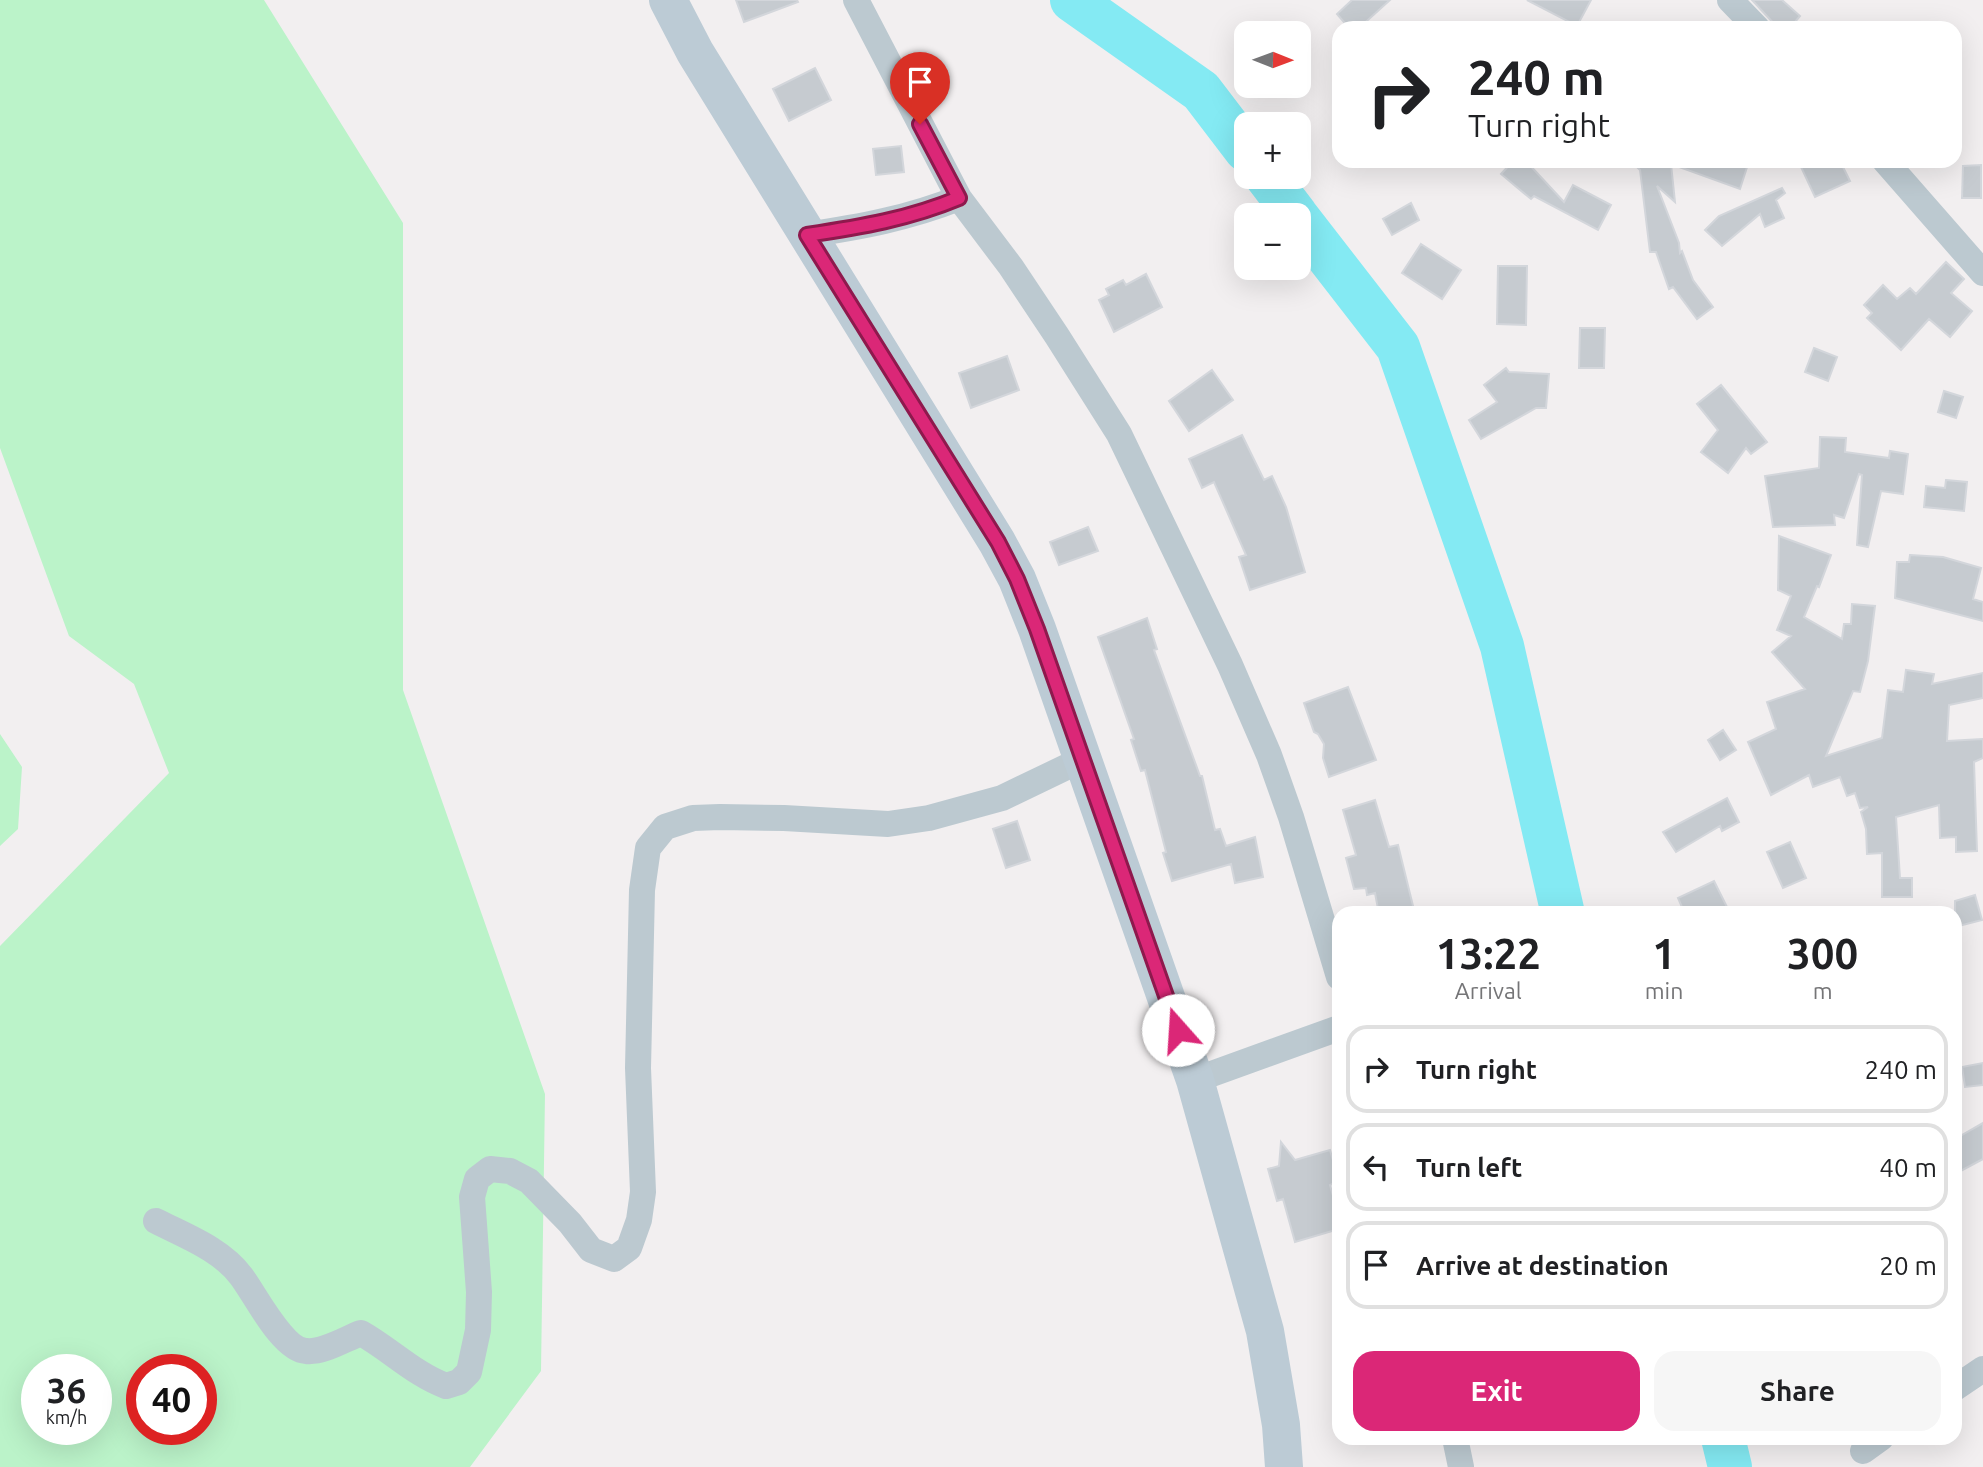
<!DOCTYPE html>
<html lang="en">
<head>
<meta charset="utf-8">
<style>
	:root { --surface:#fff; --page:#f6f6f6; --text:#202124; --muted:#757577; --line:#e0e0e0; --accent:#db2777 }
	body { margin:0; font-family:Ubuntu,sans-serif; background:var(--page); color:var(--text); height:100vh; display:flex; flex-direction:column; font-size:26px; white-space:nowrap }
	* { box-sizing:border-box; margin:0 }
	p { font-size:23px; color:var(--muted) }
	.icon { flex:none; width:38px; height:38px; fill:none; stroke:currentColor; stroke-width:2; stroke-linecap:round; stroke-linejoin:round }
	.map { position:relative; flex:1; overflow:hidden }
	.details { position:absolute; left:1332px; top:906px; width:630px; height:539px; display:flex; flex-direction:column; background:var(--surface); border-radius:21px; box-shadow:0 7px 28px #0002 }
	.details>* { flex:none }
	.guide { position:absolute; left:1332px; top:21px; width:630px; height:147px; border-radius:21px; box-shadow:0 7px 28px #0002; background:#fff; color:var(--text); overflow:hidden }
	.needle { width:46px; rotate:91deg }
	.tools { position:absolute; left:1234px; top:21px; display:grid; gap:14px }
	.tools a { display:grid; place-items:center; width:77px; height:77px; border-radius:14px; background:var(--surface); box-shadow:0 7px 28px #0002; font-size:35px }
	.speed { position:absolute; left:21px; top:1354px; display:flex; gap:14px; font-size:35px; font-weight:700; text-align:center }
	.speed>* { display:grid; place-content:center; width:91px; height:91px; border-radius:50%; background:var(--surface); box-shadow:0 7px 28px #0002; line-height:1 }
	.speed small { font-size:18px; font-weight:400 }
	.speed .limit { border:10px solid #d22; background:#fff; color:#111 }
	.pin { position:absolute; display:grid; place-items:center; width:60px; height:60px; color:#fff; margin:-72px -30px; border-radius:50% 50% 50% 0; rotate:-45deg; box-shadow:0 0 7px #0007 }
	.pin .icon { rotate:45deg }
	.me { position:absolute; width:77px; margin:-38px; rotate:341deg; stroke-linejoin:round; filter:drop-shadow(0 0 5px #0008) }
	.turn { display:flex; align-items:center; gap:24px; height:147px; padding:0 21px; font-size:32px }
	.turn .icon { width:91px; height:91px; stroke-width:2.5 }
	.turn b { display:block; font-size:49px; line-height:60px }
	.eta { display:flex; justify-content:space-evenly; align-items:center; height:119px; text-align:center }
	.eta b { font-size:42px; font-weight:700; line-height:49px }
	.button { display:flex; gap:14px; margin-top:auto; padding:14px 21px }
	.button a { flex:1; height:80px; border-radius:21px; background:var(--accent); color:#fff; font-size:28px; font-weight:700; line-height:80px; text-align:center }
	.button a+a { background:var(--page); color:var(--text) }
	ul { padding:0; list-style:none }
	li { display:flex; align-items:center; gap:21px; height:88px; margin:0 14px 10px; padding:0 7px; border:4px solid var(--line); border-radius:21px }
	li div { flex:1 }
	li b { display:block; font-size:26px }
	li em { font-style:normal }
	.map>svg:first-child { display:block }
</style>
</head>
<body>
<div class="map">
<svg width="1983" height="1467" viewBox="0 0 1983 1467">
	<rect width="100%" height="100%" fill="#f2eff0"/>
	<path fill="#bbf3c9" fill-rule="evenodd" d="M 0,0 L 264,0 L 403,223 L 403,690 L 545,1094 L 541,1371 L 470,1467 L 0,1467 L 0,946 L 169,773 L 134,684 L 69,636 L 0,448 ZM 37,1370 L 96,1370 L 96,1430 L 37,1430 ZM 142,1370 L 201,1370 L 201,1430 L 142,1430 Z
		M 0,734 L 22,767 L 18,829 L 0,846 Z"/>
	<g fill="none" stroke-linecap="round" stroke-linejoin="round">
		<path stroke="#84eaf3" stroke-width="44" d="M 1072,0 L 1201,91 L 1246,150
			M 1267,177 L 1296,215
			M 1298,218 L 1398,347 L 1502,646 L 1563,914
			M 1723,1438 L 1730,1467"/>
	</g>
	<path fill="#c6cbd0" stroke="#d3d6db" stroke-width="2" d="M 736,0 L 797,0 L 798,2 L 744,22 Z
		M 1352,0 L 1390,0 L 1359,28 L 1349,28 L 1337,14 Z
		M 1527,0 L 1591,0 L 1577,26 Z
		M 1752,0 L 1782,0 L 1800,16 L 1790,28 L 1778,28 Z
		M 815,68 L 831,100 L 789,121 L 773,89 Z
		M 901,146 L 904,172 L 876,175 L 873,149 Z
		M 1513,161 L 1526,161 L 1564,202 L 1573,185 L 1611,205 L 1598,230 L 1534,196 L 1531,199 L 1501,174 Z
		M 1631,161 L 1749,161 L 1740,189 L 1671,164 L 1675,202 L 1657,186 L 1679,243 L 1680,253 L 1682,251 L 1693,280 L 1713,307 L 1697,319 L 1673,287 L 1669,289 L 1656,252 L 1650,252 L 1640,170 Z
		M 1813,161 L 1840,161 L 1850,181 L 1815,197 L 1801,167 Z
		M 1981,165 L 1981,198 L 1962,198 L 1963,166 Z
		M 1782,188 L 1785,193 L 1776,200 L 1784,218 L 1765,227 L 1760,214 L 1722,246 L 1705,230 L 1719,216 Z
		M 1411,203 L 1419,220 L 1392,235 L 1383,219 Z
		M 1421,244 L 1461,270 L 1442,299 L 1402,273 Z
		M 1946,262 L 1964,279 L 1951,293 L 1972,311 L 1950,337 L 1929,319 L 1901,350 L 1867,318 L 1872,313 L 1864,305 L 1883,285 L 1897,299 L 1910,288 L 1916,294 Z
		M 1498,266 L 1527,266 L 1526,325 L 1497,324 Z
		M 1146,274 L 1162,307 L 1114,332 L 1099,300 L 1109,295 L 1106,289 L 1123,280 L 1126,285 Z
		M 1580,328 L 1605,328 L 1604,368 L 1579,368 Z
		M 1814,348 L 1837,357 L 1828,381 L 1805,372 Z
		M 1007,356 L 1019,390 L 971,408 L 959,373 Z
		M 1506,368 L 1509,372 L 1549,374 L 1546,408 L 1536,408 L 1481,439 L 1469,420 L 1497,402 L 1484,385 Z
		M 1212,370 L 1233,400 L 1189,431 L 1169,401 Z
		M 1721,385 L 1767,442 L 1751,454 L 1746,448 L 1728,473 L 1701,452 L 1718,430 L 1697,404 Z
		M 1944,391 L 1963,397 L 1956,418 L 1938,412 Z
		M 1242,435 L 1264,480 L 1272,476 L 1286,507 L 1305,572 L 1250,590 L 1239,557 L 1246,555 L 1214,482 L 1202,488 L 1189,459 Z
		M 1820,437 L 1846,438 L 1845,452 L 1889,458 L 1890,451 L 1908,454 L 1903,494 L 1881,491 L 1868,547 L 1857,545 L 1862,475 L 1859,474 L 1844,518 L 1834,515 L 1835,525 L 1773,527 L 1765,476 L 1819,468 Z
		M 1946,480 L 1967,482 L 1964,511 L 1924,507 L 1926,486 L 1945,488 Z
		M 1088,527 L 1098,551 L 1059,565 L 1050,542 Z
		M 1779,536 L 1831,555 L 1819,587 L 1817,586 L 1804,617 L 1842,639 L 1844,624 L 1851,624 L 1852,604 L 1875,606 L 1868,661 L 1860,692 L 1853,691 L 1826,756 L 1882,738 L 1888,690 L 1903,692 L 1906,670 L 1934,674 L 1932,684 L 1983,673 L 1983,698 L 1949,705 L 1947,741 L 1983,739 L 1983,758 L 1974,762 L 1977,851 L 1956,852 L 1956,837 L 1940,838 L 1939,805 L 1896,817 L 1900,878 L 1912,878 L 1912,897 L 1882,897 L 1882,853 L 1867,854 L 1866,829 L 1861,812 L 1868,807 L 1860,808 L 1855,793 L 1847,796 L 1840,777 L 1813,787 L 1809,775 L 1771,795 L 1748,742 L 1776,729 L 1767,702 L 1805,689 L 1772,652 L 1791,636 L 1777,630 L 1791,596 L 1778,590 Z
		M 1910,555 L 1943,557 L 1981,568 L 1973,599 L 1983,602 L 1983,621 L 1895,598 L 1897,562 L 1909,562 Z
		M 1147,618 L 1157,649 L 1154,650 L 1200,776 L 1202,776 L 1215,830 L 1220,829 L 1226,846 L 1255,837 L 1263,877 L 1235,883 L 1231,864 L 1172,881 L 1163,853 L 1166,852 L 1145,770 L 1141,771 L 1131,740 L 1134,739 L 1098,637 Z
		M 1348,687 L 1376,760 L 1329,777 L 1323,758 L 1324,744 L 1318,734 L 1314,732 L 1304,703 Z
		M 1723,730 L 1736,750 L 1720,760 L 1708,740 Z
		M 1727,798 L 1739,822 L 1722,831 L 1720,826 L 1676,852 L 1663,832 Z
		M 1375,800 L 1389,847 L 1398,845 L 1415,914 L 1379,914 L 1375,893 L 1367,895 L 1366,888 L 1354,889 L 1346,858 L 1356,855 L 1343,810 Z
		M 1017,821 L 1030,860 L 1006,868 L 993,829 Z
		M 1790,842 L 1806,878 L 1783,888 L 1767,852 Z
		M 1714,881 L 1727,907 L 1714,914 L 1685,914 L 1678,898 Z
		M 1975,895 L 1982,920 L 1955,927 L 1955,901 Z
		M 1983,1063 L 1983,1085 L 1965,1087 L 1962,1067 Z
		M 1983,1123 L 1983,1159 L 1955,1174 L 1955,1139 Z
		M 1281,1142 L 1295,1160 L 1330,1150 L 1339,1181 L 1330,1185 L 1339,1217 L 1339,1229 L 1295,1242 L 1283,1199 L 1277,1201 L 1268,1169 L 1279,1166 Z"/>
	<g fill="none" stroke-linecap="round" stroke-linejoin="round">
		<path stroke="#bcc9d0" stroke-width="26" d="M 856,0 L 959,198 L 1011,267 L 1057,336 L 1119,434 L 1230,665 L 1269,755 L 1291,817 L 1339,977
			M 1730,0 L 1757,28
			M 1885,161 L 1983,273
			M 807,235 C 860,227 909,218 959,198
			M 1195,1080 L 1339,1028
			M 156,1221 C 185,1236 221,1249 241,1276 C 255,1294 282,1350 306,1351 C 323,1353 345,1339 361,1333 C 391,1350 414,1374 446,1386 L 459,1382 L 469,1372 L 478,1330 L 479,1292 L 472,1197 L 477,1179 L 490,1169 L 510,1171 L 529,1181 L 570,1223 L 591,1250 L 614,1259 L 629,1248 L 639,1220 L 643,1192 L 638,1068 L 642,890 L 648,848 L 665,827 L 693,818 L 720,817 L 784,818 L 888,824 L 929,818 L 1002,798 L 1083,759
			M 1955,1388 L 1983,1369
			M 1455,1438 L 1461,1467
			M 1863,1451 L 1881,1438"/>
		<path stroke="#bccbd5" stroke-width="38" d="M 668,0 L 695,52 L 997,542 L 1017,579 L 1037,629 L 1195,1080 L 1265,1331 L 1281,1425 L 1284,1467"/>
	</g>
	<g fill="none" stroke-linecap="round" stroke-linejoin="round">
		<g stroke="#8e194d" stroke-width="18">
			<path id="route" d="M 920,124 L 959,198 C 909,219 860,227 807,235 L 998,542 L 1017,579 L 1037,629 L 1178,1030"/>
		</g>
		<use href="#route" stroke="#db2777" stroke-width="12"/>
	</g>
</svg>
<div class="tools">
<a><svg class="needle" viewBox="-14 -14 28 28"><path d="M0-13l5 13h-10z" fill="#e53935"/><path d="M0 13l5-13h-10z" fill="#757577"/></svg></a>
<a>+</a>
<a>−</a>
</div>
<div class="speed"><div>36<small>km/h</small></div><div class="limit">40</div></div>
<div class="pin" style="left:920px;top:124px;background:#d93025"><svg class="icon" aria-label="arrive" viewBox="0 0 24 24"><path d="M6 21V4h12l-3 4 3 4H6"/></svg></div>
<svg class="me" style="left:1178px;top:1030px" viewBox="-20 -20 40 40"><circle r="19" fill="#fff"/><path d="M0-13L10 11 0 6-10 11z" fill="#db2777"/></svg>
<div class="guide">
<div class="turn"><svg class="icon" aria-label="right" viewBox="0 0 24 24"><path d="M7 20v-9h11M14 6l5 5-5 5"/></svg><div><b>240 m</b>Turn right</div></div>
</div>
<section class="details">
<div class="eta">
<div><b>13:22</b><p>Arrival</p></div>
<div><b>1</b><p>min</p></div>
<div><b>300</b><p>m</p></div>
</div>
<ul>
<li><svg class="icon" aria-label="right" viewBox="0 0 24 24"><path d="M7 20v-9h11M14 6l5 5-5 5"/></svg><div><b>Turn right</b></div><em>240 m</em></li>
<li><svg class="icon" aria-label="left" viewBox="0 0 24 24"><path d="M17 20v-9H6M10 6l-5 5 5 5"/></svg><div><b>Turn left</b></div><em>40 m</em></li>
<li><svg class="icon" aria-label="arrive" viewBox="0 0 24 24"><path d="M6 21V4h12l-3 4 3 4H6"/></svg><div><b>Arrive at destination</b></div><em>20 m</em></li>
</ul>
<div class="button"><a>Exit</a><a>Share</a></div>
</section>
</div>
</body>
</html>
